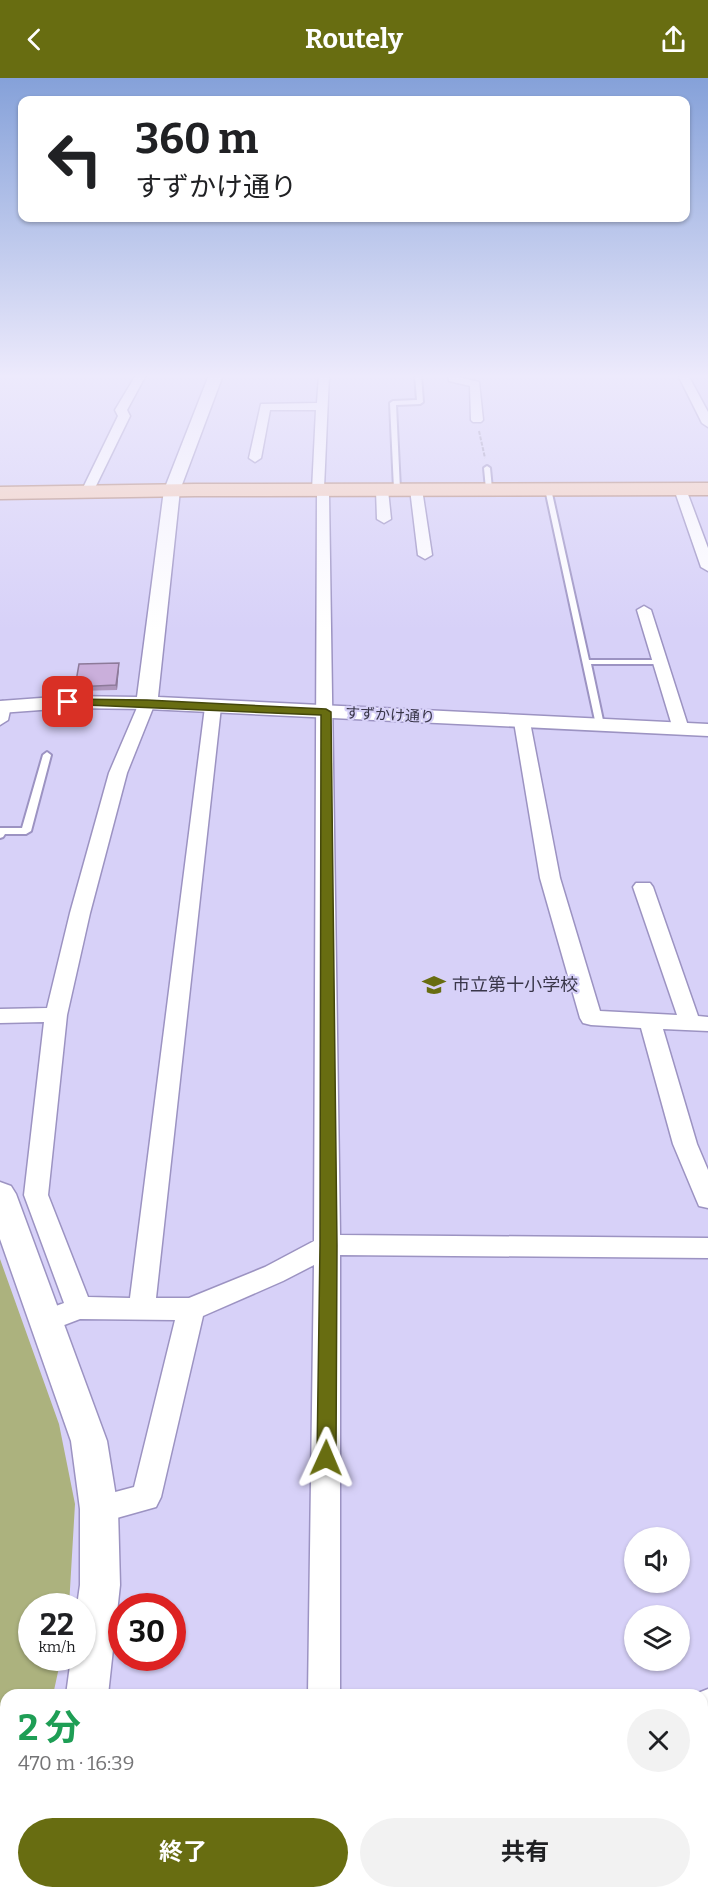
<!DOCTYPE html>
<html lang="ja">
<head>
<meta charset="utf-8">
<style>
	:root { --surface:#fff; --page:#f2f2f2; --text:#202124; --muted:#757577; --accent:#686d11 }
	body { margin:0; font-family:Bitter,"Noto Sans JP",serif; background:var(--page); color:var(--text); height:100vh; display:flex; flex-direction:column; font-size:22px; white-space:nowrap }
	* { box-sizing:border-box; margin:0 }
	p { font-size:20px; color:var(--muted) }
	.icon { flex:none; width:33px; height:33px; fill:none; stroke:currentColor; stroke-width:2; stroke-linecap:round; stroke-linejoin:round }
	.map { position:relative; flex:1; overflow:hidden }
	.side { position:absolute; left:0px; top:1611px; width:708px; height:210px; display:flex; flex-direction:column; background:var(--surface); border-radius:18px 18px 0 0; box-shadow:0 2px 4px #0004 }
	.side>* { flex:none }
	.banner { position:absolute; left:18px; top:18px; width:672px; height:126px; border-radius:12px; box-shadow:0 2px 4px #0004; background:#fff; color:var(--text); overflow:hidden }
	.buttons { position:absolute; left:624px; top:1449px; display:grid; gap:12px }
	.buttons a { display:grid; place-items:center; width:66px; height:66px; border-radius:50%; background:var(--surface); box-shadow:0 2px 4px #0004; font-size:30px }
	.speed { position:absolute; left:18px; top:1515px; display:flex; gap:12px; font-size:30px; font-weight:700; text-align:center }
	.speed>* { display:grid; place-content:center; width:78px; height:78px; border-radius:50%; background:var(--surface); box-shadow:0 2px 4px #0004; line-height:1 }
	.speed small { font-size:15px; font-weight:400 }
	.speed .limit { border:9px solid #d22; background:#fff; color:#111 }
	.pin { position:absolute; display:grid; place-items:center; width:51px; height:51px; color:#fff; margin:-26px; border-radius:12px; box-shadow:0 3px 9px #0006 }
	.me { position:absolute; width:66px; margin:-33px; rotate:1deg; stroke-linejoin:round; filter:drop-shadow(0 0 4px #0008) }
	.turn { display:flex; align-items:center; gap:21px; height:126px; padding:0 18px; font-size:27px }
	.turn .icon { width:78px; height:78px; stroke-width:2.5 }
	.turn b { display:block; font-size:42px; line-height:51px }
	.round { display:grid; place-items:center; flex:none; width:63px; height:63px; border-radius:32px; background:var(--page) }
	.summary { display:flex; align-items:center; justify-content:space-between; height:102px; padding:0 18px }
	h1 { font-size:36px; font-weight:700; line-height:45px; color:#1e9e55 }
	.cta { display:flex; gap:12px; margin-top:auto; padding:12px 18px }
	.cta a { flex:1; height:69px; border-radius:36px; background:var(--accent); color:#fff; font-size:24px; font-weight:700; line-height:69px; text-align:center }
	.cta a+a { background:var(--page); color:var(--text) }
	header { display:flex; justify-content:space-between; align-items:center; height:78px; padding:0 18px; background:var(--accent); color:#fff; font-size:27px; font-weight:700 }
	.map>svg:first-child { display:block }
</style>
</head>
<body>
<header><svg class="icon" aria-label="back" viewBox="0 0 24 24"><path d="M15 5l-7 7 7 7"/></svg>Routely<svg class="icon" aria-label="share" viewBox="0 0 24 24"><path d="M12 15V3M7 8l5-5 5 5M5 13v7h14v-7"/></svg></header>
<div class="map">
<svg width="708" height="1821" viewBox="0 0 708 1821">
	<rect width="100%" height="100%" fill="#d7d1f8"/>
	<path fill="#acb27e" d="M 0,1181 L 59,1346 L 75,1426 L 69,1528 L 32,1528 L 32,1580 L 61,1580 L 53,1617 L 6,1617 L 6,1815 L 13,1815 L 12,1821 L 0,1821 Z"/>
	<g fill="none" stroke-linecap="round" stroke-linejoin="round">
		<g stroke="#9c93c2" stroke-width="4">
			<path id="service" d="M 415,297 L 421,297 L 423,324 L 420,326 L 396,327 L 400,411 L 397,413 L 394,411 L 390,325 L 393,323 L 417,322 Z
				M 487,388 L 490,390 L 492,411 L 489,413 L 486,411 L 484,390 Z
				M 548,409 L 551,411 L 589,582 L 660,582 L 664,584 L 660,586 L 591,586 L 604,647 L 600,649 L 596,647 L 545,411 Z
				M 47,674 L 51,677 L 31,753 L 26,756 L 5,756 L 3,759 L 0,760 L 0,750 L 22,750 L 43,677 Z"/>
		</g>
		<g stroke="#9c93c2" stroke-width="3">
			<path id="minor" d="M 136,297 L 146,297 L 127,332 L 130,338 L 93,414 L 92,417 L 82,417 L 81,414 L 118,338 L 115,332 Z
				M 319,297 L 329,297 L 324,410 L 329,415 L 340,1157 L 708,1160 L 708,1180 L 340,1177 L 340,1617 L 308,1617 L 314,1187 L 283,1203 L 203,1238 L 161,1419 L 156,1429 L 99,1445 L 89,1441 L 84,1431 L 89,1421 L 134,1409 L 175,1242 L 80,1241 L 46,1254 L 37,1251 L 33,1243 L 37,1235 L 64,1225 L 24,1117 L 44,944 L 0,945 L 0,931 L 47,930 L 70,835 L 109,695 L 139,625 L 147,620 L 153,622 L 155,625 L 127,695 L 90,835 L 67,937 L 48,1117 L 88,1219 L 130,1220 L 205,629 L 213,624 L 219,626 L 221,629 L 156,1220 L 189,1220 L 265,1189 L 314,1163 L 317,417 L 312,412 L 316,332 L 270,332 L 261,380 L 255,384 L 249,380 L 261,326 L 317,325 Z
				M 448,297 L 458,297 L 458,299 L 479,304 L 483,342 L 481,344 L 473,344 L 471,342 L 470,308 L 449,303 Z
				M 678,297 L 688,297 L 708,334 L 708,349 L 702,345 Z
				M 416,407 L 422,411 L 432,477 L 425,481 L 418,477 L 410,411 Z
				M 680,407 L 686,411 L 708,470 L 708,493 L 701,489 L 674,411 Z
				M 382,408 L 388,412 L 391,441 L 384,445 L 377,441 L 376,412 Z
				M 644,528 L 651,532 L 689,651 L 687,655 L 681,656 L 673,651 L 637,532 Z
				M 3,623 L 11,628 L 8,642 L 0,647 L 0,624 Z
				M 522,639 L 530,644 L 560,800 L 600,933 L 677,937 L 633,809 L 636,805 L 650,805 L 653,809 L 698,938 L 708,939 L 708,953 L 663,951 L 697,1066 L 708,1092 L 708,1130 L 699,1128 L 696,1121 L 673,1066 L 641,950 L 591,947 L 583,945 L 580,940 L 540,800 L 514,644 Z"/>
		</g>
		<g stroke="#9c93c2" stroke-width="3">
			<path id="tertiary" d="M 209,297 L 223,297 L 180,412 L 158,619 L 708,646 L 708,658 L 147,631 L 68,630 L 0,635 L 0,623 L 68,618 L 137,619 L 164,412 Z
				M 0,1104 L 11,1108 L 16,1116 L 107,1363 L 118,1431 L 120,1507 L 108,1617 L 66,1617 L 71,1580 L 82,1580 L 82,1528 L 77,1528 L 80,1507 L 80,1431 L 71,1363 L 0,1161 Z
				M 708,1611 L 708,1655 L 702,1657 L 702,1617 L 693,1617 Z
				M 58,1815 L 104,1815 L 105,1821 L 59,1821 Z
				M 448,1815 L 499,1815 L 497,1821 L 446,1821 Z"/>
		</g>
		<g stroke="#b38672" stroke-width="3">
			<path id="primary" d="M 708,405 L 708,417 L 195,418 L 0,421 L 0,409 L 195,406 Z"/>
		</g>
		<path stroke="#9590af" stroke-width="2" stroke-dasharray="4 1.5" stroke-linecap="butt" d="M 479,353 L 485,380"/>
		<use href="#service" fill="#fff" fill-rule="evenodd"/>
		<use href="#minor" fill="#fff" fill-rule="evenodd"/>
		<use href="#tertiary" fill="#fff" fill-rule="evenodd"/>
		<use href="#primary" fill="#f8d0b8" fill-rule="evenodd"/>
	</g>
	<path fill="#ae96bc" d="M 119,585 L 119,590 L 117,612 L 76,613 L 75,609 Z"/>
	<path fill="#8d7a99" d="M 119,585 L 119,590 L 117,612 L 116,607 Z"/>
	<path fill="#caafdb" stroke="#8d7a99" stroke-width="1.5" d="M 119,585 L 116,607 L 75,609 L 79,586 Z"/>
	<linearGradient id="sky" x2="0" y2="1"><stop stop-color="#85a1d9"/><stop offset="0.54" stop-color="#edeafc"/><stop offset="1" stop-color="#edeafc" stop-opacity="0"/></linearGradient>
	<rect width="708" height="552" fill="url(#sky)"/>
	<path fill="#686d11" stroke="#44470b" stroke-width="1.5" d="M 68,621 L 147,622 L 326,631 L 331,634 L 337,1167 L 336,1380 L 333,1386 L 326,1388 L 320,1386 L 317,1380 L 320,1167 L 321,637 L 64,626 L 64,622 Z"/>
	<defs>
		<g id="school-bare" transform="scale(1.8)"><path d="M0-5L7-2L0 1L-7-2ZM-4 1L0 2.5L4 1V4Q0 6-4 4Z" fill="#686d11" stroke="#d7d1f8" stroke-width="2.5" paint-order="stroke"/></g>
	</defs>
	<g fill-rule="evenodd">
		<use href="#school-bare" x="434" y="907"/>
	</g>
	<g text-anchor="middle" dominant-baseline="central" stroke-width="4.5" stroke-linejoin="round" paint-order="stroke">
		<g font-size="15" fill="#393649" stroke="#d7d1f8">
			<text transform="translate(390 637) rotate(3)">すずかけ通り</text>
		</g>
		<g font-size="18" fill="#393649" stroke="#d7d1f8" text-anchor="start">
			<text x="452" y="907">市立第十小学校</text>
		</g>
	</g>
</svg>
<div class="buttons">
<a><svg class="icon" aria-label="sound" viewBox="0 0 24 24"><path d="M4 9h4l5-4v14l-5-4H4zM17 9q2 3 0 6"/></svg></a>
<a><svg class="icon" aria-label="layers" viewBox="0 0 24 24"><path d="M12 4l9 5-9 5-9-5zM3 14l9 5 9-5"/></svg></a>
</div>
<div class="speed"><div>22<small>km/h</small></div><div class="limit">30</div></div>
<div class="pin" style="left:68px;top:624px;background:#d93025"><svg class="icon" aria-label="arrive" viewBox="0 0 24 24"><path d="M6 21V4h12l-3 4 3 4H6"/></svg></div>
<svg class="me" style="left:326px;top:1380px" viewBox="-20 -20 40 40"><path d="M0-17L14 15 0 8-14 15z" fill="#686d11" stroke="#fff" stroke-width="4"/></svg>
<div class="banner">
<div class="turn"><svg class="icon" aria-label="left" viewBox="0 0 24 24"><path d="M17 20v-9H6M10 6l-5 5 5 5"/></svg><div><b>360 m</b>すずかけ通り</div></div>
</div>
<section class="side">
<div class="summary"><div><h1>2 分</h1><p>470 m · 16:39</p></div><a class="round"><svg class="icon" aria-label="close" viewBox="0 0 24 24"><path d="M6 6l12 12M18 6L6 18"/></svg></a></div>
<div class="cta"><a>終了</a><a>共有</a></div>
</section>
</div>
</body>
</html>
